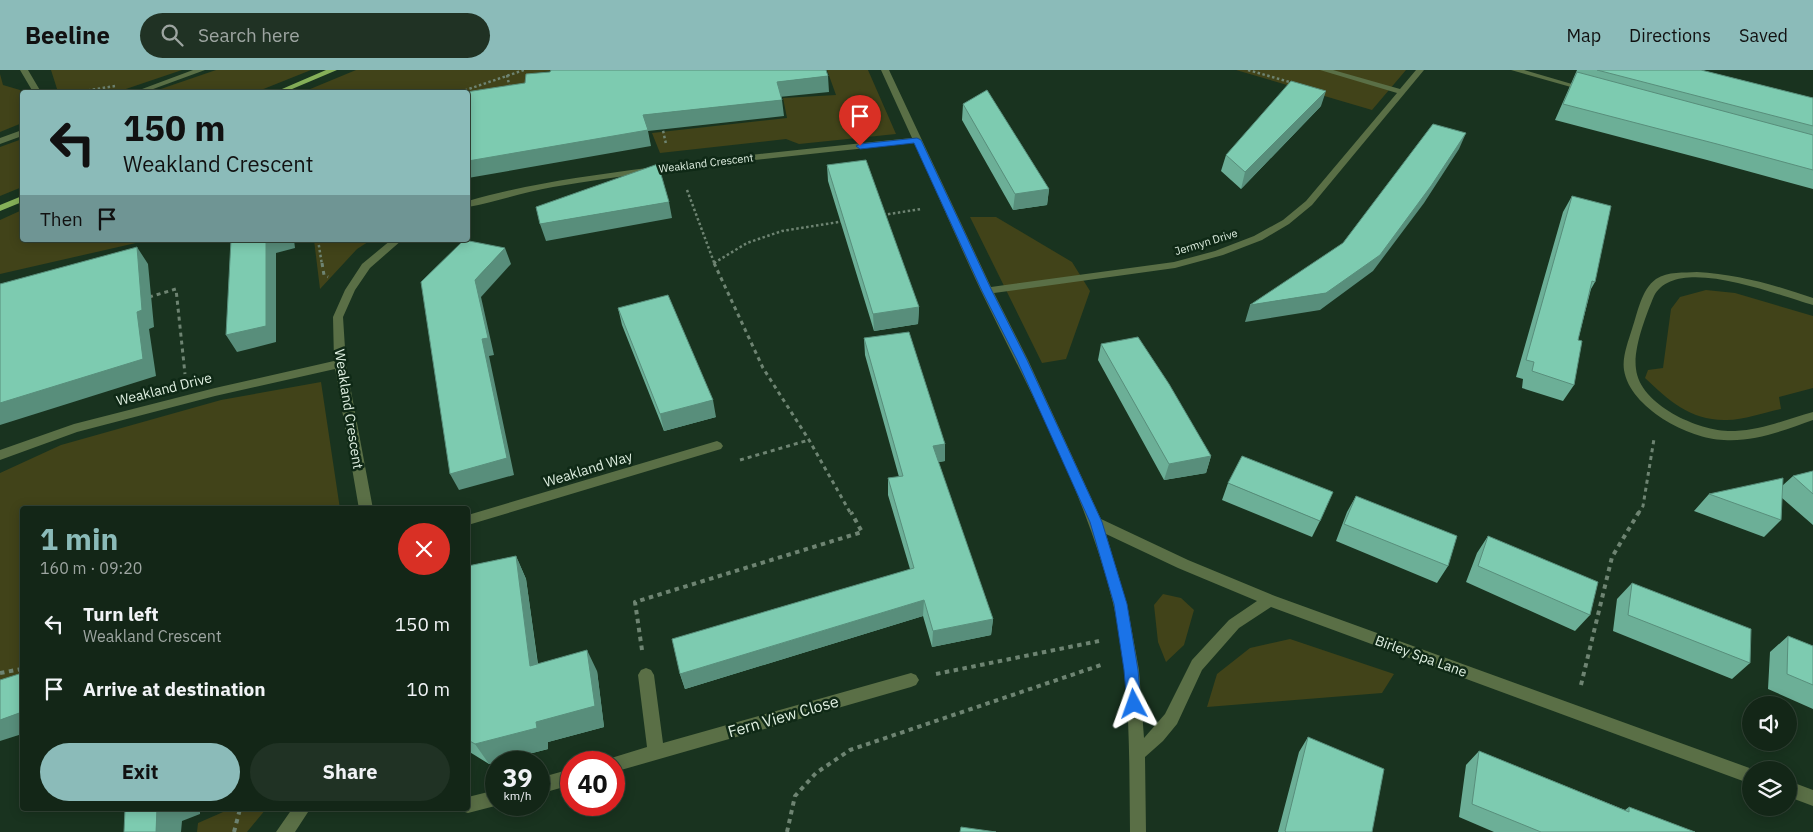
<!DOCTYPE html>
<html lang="en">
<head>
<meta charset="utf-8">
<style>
	:root { --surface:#132617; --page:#203224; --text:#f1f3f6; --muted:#9da5a1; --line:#324336; --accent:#8bbbb9 }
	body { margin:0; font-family:"IBM Plex Sans",sans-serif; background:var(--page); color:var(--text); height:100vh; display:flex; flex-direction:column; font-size:19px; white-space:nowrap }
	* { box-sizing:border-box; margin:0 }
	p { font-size:16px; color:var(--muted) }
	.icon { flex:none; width:28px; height:28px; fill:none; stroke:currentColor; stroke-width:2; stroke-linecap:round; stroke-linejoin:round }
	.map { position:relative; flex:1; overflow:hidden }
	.sheet { position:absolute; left:20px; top:436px; width:450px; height:305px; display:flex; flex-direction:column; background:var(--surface); border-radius:5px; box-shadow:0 2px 12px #0003,0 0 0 1px var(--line) }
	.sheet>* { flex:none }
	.guide { position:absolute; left:20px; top:20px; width:450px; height:152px; border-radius:5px; box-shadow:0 2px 12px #0003,0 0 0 1px var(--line); background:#8bbbb9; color:#111; overflow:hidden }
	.controls { position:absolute; left:1742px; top:626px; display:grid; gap:10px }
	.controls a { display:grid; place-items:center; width:55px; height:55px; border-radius:50%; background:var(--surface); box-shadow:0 2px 12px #0003,0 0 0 1px var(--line); font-size:25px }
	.speed { position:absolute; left:485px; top:681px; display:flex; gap:10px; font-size:25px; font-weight:700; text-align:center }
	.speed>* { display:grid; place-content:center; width:65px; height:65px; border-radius:50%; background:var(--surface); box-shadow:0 2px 12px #0003,0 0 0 1px var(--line); line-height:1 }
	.speed small { font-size:12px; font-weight:400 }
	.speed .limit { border:8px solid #d22; background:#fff; color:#111 }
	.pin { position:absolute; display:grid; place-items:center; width:42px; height:42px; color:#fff; margin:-51px -21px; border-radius:50% 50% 50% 0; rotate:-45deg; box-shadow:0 0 5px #0007 }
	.pin .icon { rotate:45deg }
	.me { position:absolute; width:55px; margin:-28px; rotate:356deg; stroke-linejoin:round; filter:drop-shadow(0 0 4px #0008) }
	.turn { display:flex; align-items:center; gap:18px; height:105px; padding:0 20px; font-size:22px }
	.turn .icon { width:65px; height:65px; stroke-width:2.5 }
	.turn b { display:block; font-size:35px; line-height:42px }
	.then { display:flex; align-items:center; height:48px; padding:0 20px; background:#0003; gap:10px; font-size:19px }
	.round { display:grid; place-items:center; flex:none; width:52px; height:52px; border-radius:26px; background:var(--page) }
	.overview { display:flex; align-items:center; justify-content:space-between; height:85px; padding:0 20px }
	h1 { font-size:30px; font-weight:700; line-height:38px; color:var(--accent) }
	.button { display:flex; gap:10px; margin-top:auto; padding:10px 20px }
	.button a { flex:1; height:58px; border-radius:30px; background:var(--accent); color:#111; font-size:20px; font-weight:700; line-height:58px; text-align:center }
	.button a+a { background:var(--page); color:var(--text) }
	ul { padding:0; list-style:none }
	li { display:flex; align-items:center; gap:15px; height:65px; padding:0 20px }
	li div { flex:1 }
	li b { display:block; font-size:19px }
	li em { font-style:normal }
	header { display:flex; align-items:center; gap:30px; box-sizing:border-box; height:70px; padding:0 25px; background:var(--accent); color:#111 }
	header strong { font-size:24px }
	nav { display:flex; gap:28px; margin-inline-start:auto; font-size:18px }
	.search { width:350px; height:45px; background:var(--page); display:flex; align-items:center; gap:12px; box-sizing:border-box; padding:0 18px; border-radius:28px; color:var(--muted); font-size:19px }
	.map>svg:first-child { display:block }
</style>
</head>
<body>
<header>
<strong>Beeline</strong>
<div class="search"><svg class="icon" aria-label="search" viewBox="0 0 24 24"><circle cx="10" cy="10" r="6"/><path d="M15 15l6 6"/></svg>Search here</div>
<nav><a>Map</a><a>Directions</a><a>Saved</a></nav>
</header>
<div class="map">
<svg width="1813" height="762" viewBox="0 0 1813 762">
	<rect width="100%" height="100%" fill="#19331f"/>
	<path fill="#414319" d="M 51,0 L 182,0 L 117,22 L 58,22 Z
		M 216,0 L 311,0 L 256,22 L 152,22 Z
		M 356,0 L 556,0 L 529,4 L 524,29 L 468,22 L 303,22 Z
		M 827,0 L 868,0 L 896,64 L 799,74 L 786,69 L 660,83 L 652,63 L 787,48 L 783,28 L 836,25 Z
		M 1236,0 L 1406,0 L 1372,40 Z
		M 0,4 L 3,15 L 20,20 L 22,24 L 22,53 L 0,62 Z
		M 22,69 L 22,117 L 0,126 L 0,77 Z
		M 22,140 L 22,170 L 149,170 L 0,204 L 0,150 Z
		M 970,147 L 996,147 L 1072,192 L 1090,221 L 1066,289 L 1042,293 Z
		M 314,170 L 371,170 L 357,179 L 320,219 Z
		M 1706,220 L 1735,223 L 1813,246 L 1813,318 L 1779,327 L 1781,339 C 1765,342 1741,351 1724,350 C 1690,350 1668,330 1645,308 L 1648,300 L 1663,298 L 1671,239 L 1680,227 Z
		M 321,312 L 340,439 L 22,439 L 22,605 L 0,610 L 0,403 L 61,375 L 221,330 Z
		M 1163,524 L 1181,528 L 1194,540 L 1184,575 L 1166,592 L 1158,572 L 1154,535 Z
		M 1290,569 L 1394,604 L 1382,623 L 1207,637 L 1217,604 L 1250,578 Z
		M 230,739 L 266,739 L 247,762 L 197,762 L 198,753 Z"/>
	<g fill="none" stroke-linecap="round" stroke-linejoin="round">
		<path stroke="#6e8472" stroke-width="2.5" stroke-dasharray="2.5 2.5" stroke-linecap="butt" d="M 1248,0 L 1293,13
			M 507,5 L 510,19
			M 78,22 L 115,16
			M 460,22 L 524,0
			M 662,56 L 666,74
			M 687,120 L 715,195
			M 883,145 L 921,139
			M 318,170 L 322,195
			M 714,193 L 747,173 L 782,161 L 845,151"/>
		<path stroke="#6e8472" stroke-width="3" stroke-dasharray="4 4" stroke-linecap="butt" d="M 322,193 L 324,205 L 328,207
			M 714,193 L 763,298 L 809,370 L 851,444
			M 149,227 L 176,219 L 185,304
			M 740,390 L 809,370
			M 1638,444 L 1643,436 L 1654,369"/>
		<path stroke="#6e8472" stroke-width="4" stroke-dasharray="4.5 4.5" stroke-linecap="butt" d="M 642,580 L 635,532 L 862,462 L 851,442
			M 0,603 L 22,599
			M 936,604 L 1099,571
			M 1581,615 L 1612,487 L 1639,442
			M 234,762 L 240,739
			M 787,762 L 795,726 L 816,703 L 850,680 L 1101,595"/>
		<path fill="#5a6f46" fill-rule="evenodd" d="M 20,0 L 28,0 L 41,22 L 33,22 Z
			M 193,0 L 205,0 L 145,22 L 134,22 Z
			M 881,0 L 889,0 L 991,217 L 1174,192 L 1215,181 L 1254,166 L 1283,150 L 1306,131 L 1397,23 L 1320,0 L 1333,0 L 1400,19 L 1416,0 L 1424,0 L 1312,135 L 1289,154 L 1262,170 L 1223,185 L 1175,198 L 994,223 L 1028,290 L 1101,449 L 1188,490 L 1275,526 L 1755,700 L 1751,700 L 1751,714 L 1271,537 L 1239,558 L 1202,600 L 1177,654 L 1163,671 L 1145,687 L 1146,762 L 1130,762 C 1129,686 1131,607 1113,533 C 1086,423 1030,322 981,221 C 958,172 937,122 914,73 C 794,86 672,97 553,117 C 524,122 496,132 468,137 L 468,131 C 526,114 587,106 647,98 C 735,86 824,77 912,68 ZM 1106,464 L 1178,498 L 1257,531 L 1229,550 L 1192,590 L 1165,644 L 1144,668 L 1139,600 L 1127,534 Z
			M 1511,0 L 1524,0 L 1589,19 L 1585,21 Z
			M 22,60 L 22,66 L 0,74 L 0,68 Z
			M 391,170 L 402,170 L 370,198 L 355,220 L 343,247 L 346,294 L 373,439 L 359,439 L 335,299 L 215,326 L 77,362 L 0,390 L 0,380 L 74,354 L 215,318 L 334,291 L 333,247 L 345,220 L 362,194 Z
			M 1697,202 C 1737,204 1775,215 1813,228 L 1813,235 C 1779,226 1676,183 1654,226 C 1646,245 1633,279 1636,299 C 1640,336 1702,363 1735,361 C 1762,360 1787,349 1813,342 L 1813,350 C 1785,360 1755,372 1724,370 C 1689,369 1630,338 1624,300 C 1622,287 1628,272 1632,259 C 1638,242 1641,220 1656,209 C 1668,201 1684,203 1697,202 Z
			M 717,371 L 721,373 L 723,376 L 721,379 L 468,455 L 468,445 Z
			M 646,598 L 651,600 L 654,605 L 663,673 L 911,603 L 916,605 L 919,610 L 916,615 L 911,617 L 614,702 L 614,692 L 607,692 L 608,689 L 647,677 L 638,605 L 641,600 Z
			M 571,699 L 571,715 L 539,724 L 539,708 Z
			M 1789,711 L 1813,720 L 1813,736 L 1789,727 Z
			M 496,720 L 496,735 L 499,735 L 468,743 L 462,741 L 461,739 L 468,739 L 468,727 Z
			M 292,739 L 310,739 L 295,762 L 276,762 Z"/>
		<path fill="#86b059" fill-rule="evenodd" d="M 326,0 L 337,0 L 285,22 L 275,22 Z
			M 22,126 L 22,132 L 0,141 L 0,135 Z"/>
	</g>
	<path fill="#6caf97" d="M 1577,0 L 1701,0 L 1813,28 L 1813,119 L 1707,90 L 1555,50 Z
		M 963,34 L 1049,119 L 1047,135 L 1013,140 L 962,50 Z
		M 1321,36 L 1241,119 L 1221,101 L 1226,85 Z
		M 827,95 L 919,237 L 918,254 L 874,261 L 828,111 Z
		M 1572,126 L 1595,212 L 1591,219 L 1578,270 L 1574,315 L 1563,331 L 1522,318 L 1523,309 L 1516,307 L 1563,142 Z
		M 618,238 L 716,347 L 664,361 L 622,255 Z
		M 864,268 L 945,391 L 938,392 L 993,549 L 991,565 L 932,577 L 923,546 L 685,619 L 680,604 L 910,499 L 888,425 L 888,408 L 899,407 L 865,285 Z
		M 1101,274 L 1211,386 L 1206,403 L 1164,410 L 1098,290 Z
		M 1813,401 L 1813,455 L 1782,428 L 1781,450 L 1764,467 L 1694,441 L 1709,424 L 1782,416 L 1793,406 Z
		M 1228,413 L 1320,451 L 1312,467 L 1222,430 Z
		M 1356,426 L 1448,496 L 1437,513 L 1336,471 L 1347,442 Z
		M 1488,466 L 1590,545 L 1575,561 L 1466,512 L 1477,483 Z
		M 516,486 L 526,509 L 538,594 L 597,601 L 604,657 L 548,672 L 548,679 L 489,694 L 468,681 L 468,496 Z
		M 1632,513 L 1750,593 L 1732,609 L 1613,561 L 1617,529 Z
		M 1788,566 L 1813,576 L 1813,639 L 1768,619 L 1770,582 Z
		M 1308,667 L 1372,762 L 1278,762 L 1299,682 Z
		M 1479,681 L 1625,740 L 1629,737 L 1695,762 L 1494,762 L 1459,747 L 1466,695 Z"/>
	<path fill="#588e7b" d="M 828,6 L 829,22 L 779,27 L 777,12 Z
		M 1326,21 L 1321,36 L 1241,119 L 1245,102 Z
		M 782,30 L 784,46 L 648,61 L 651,76 L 468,108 L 468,91 L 643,45 Z
		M 1466,63 L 1459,79 L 1424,133 L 1373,201 L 1320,240 L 1245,252 L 1250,235 L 1326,223 Z
		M 1049,119 L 1047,135 L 1013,140 L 1015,124 Z
		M 669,132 L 672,148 L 546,171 L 540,154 Z
		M 266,170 L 294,170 L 295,178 L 276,183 L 276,272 L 237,282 L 226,265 Z
		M 137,177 L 148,194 L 154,257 L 149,259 L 156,306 L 0,355 L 0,333 L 137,242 Z
		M 505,178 L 511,194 L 481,227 L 494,285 L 489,286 L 514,405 L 459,420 L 450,404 L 482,269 L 475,210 Z
		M 919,237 L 918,254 L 874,261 L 873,244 Z
		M 713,330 L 716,347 L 664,361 L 660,344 Z
		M 945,374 L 945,391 L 933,393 L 933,376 Z
		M 1211,386 L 1206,403 L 1164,410 L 1169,394 Z
		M 516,486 L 526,509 L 541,618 L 530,596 Z
		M 924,530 L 923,546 L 685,619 L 680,604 Z
		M 993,549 L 991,565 L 932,577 L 933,561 Z
		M 587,580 L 597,601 L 604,657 L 548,672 L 548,679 L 489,694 L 475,674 Z
		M 22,642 L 22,664 L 0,671 L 0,650 Z
		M 157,739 L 200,739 L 200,744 L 182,751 L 181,762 L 156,762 Z"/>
	<path fill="#7dcbb0" stroke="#588e7b" d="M 551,0 L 826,0 L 828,6 L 777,12 L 782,30 L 643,45 L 648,60 L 468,91 L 468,22 L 466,22 L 525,13 L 526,4 L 550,2 Z
		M 1597,0 L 1701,0 L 1813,28 L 1813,56 Z
		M 1577,2 L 1813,65 L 1813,100 L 1717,74 L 1563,34 Z
		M 1291,11 L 1326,21 L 1245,102 L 1226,85 Z
		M 987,20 L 1049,119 L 1015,124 L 963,34 Z
		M 1433,54 L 1466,63 L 1431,116 L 1380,185 L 1326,223 L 1250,235 L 1343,173 Z
		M 866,90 L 919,237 L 873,244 L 827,95 Z
		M 658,94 L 669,132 L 540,154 L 536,137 Z
		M 1572,126 L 1611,136 L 1595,212 L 1592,211 L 1578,270 L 1582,271 L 1574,315 L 1532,301 L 1534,292 L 1526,290 Z
		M 231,170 L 266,170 L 266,256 L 226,265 Z
		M 464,170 L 505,178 L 475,210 L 488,268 L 482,269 L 507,388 L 450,404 L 421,212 Z
		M 137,177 L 142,240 L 137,242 L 143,289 L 0,333 L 0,214 Z
		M 668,225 L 713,330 L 660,344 L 618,238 Z
		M 909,262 L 945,374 L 933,376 L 993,549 L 933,561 L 924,530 L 680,604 L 672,569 L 914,498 L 888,408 L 903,406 L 864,268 Z
		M 1138,267 L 1169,314 L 1211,386 L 1169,394 L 1101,274 Z
		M 1242,386 L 1333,422 L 1320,451 L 1228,413 Z
		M 1813,401 L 1813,424 L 1793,406 Z
		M 1783,408 L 1781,450 L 1709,424 Z
		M 1356,426 L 1457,466 L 1448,496 L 1344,454 Z
		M 1488,466 L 1598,512 L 1590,545 L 1478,496 Z
		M 516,486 L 530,596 L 587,580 L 595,636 L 536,652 L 537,658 L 475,674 L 468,670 L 468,496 Z
		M 1632,513 L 1751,559 L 1750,593 L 1628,545 Z
		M 1788,566 L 1813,576 L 1813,615 L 1787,604 Z
		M 22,603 L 22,642 L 0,650 L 0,610 Z
		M 1308,667 L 1384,699 L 1372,762 L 1286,762 L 1285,761 Z
		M 1479,681 L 1629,742 L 1629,737 L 1695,762 L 1541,762 L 1472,734 Z
		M 125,739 L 157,739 L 156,762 L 124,762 Z
		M 961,757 L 996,762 L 960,762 Z"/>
	<path fill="#1a73e8" stroke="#114b97" d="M 917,68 L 921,70 L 992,221 L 1027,290 L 1102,452 L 1127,534 L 1138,600 L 1141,634 L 1139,638 L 1134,640 L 1129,638 L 1127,634 L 1124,600 L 1114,534 L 1090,452 L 1017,290 L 982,221 L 914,73 L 860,79 L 856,76 L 860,74 Z"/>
	<g text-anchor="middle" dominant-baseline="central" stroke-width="5" stroke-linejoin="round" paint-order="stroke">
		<g font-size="11" fill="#dfefe1" stroke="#0f2916">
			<text transform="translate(706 93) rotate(-7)">Weakland Crescent</text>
			<text transform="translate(1206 172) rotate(-17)">Jermyn Drive</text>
		</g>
		<g font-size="14" fill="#dfefe1" stroke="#0f2916">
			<text transform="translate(164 319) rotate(-14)">Weakland Drive</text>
			<text transform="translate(349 339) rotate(81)">Weakland Crescent</text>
			<text transform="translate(588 399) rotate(-17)">Weakland Way</text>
			<text transform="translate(1421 586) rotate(20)">Birley Spa Lane</text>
		</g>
		<g font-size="16" fill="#dfefe1" stroke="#0f2916">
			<text transform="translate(783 646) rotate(-16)">Fern View Close</text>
		</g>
	</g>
</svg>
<div class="controls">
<a><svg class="icon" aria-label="sound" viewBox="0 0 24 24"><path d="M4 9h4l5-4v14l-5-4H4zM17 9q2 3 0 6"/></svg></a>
<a><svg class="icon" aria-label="layers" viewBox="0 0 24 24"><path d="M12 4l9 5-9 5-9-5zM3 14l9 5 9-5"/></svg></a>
</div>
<div class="speed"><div>39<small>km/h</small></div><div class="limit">40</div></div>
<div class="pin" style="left:860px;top:76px;background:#d93025"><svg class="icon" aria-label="arrive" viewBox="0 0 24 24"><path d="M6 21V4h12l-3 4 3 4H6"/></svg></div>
<svg class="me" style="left:1134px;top:634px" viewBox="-20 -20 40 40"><path d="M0-17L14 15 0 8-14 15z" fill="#1a73e8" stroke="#fff" stroke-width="4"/></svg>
<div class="guide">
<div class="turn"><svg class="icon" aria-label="left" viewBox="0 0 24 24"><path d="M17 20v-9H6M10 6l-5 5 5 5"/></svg><div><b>150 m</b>Weakland Crescent</div></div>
<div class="then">Then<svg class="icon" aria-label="arrive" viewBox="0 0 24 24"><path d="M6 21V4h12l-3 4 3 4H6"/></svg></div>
</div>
<section class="sheet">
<div class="overview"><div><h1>1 min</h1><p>160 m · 09:20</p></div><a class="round" style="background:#d93025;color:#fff"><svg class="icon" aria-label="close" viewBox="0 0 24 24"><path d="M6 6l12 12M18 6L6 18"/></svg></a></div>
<ul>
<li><svg class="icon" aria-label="left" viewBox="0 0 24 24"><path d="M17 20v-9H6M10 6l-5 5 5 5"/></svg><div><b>Turn left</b><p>Weakland Crescent</p></div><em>150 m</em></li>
<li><svg class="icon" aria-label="arrive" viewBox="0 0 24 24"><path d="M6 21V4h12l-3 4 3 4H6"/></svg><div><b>Arrive at destination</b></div><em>10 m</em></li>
</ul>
<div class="button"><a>Exit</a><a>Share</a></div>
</section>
</div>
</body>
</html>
